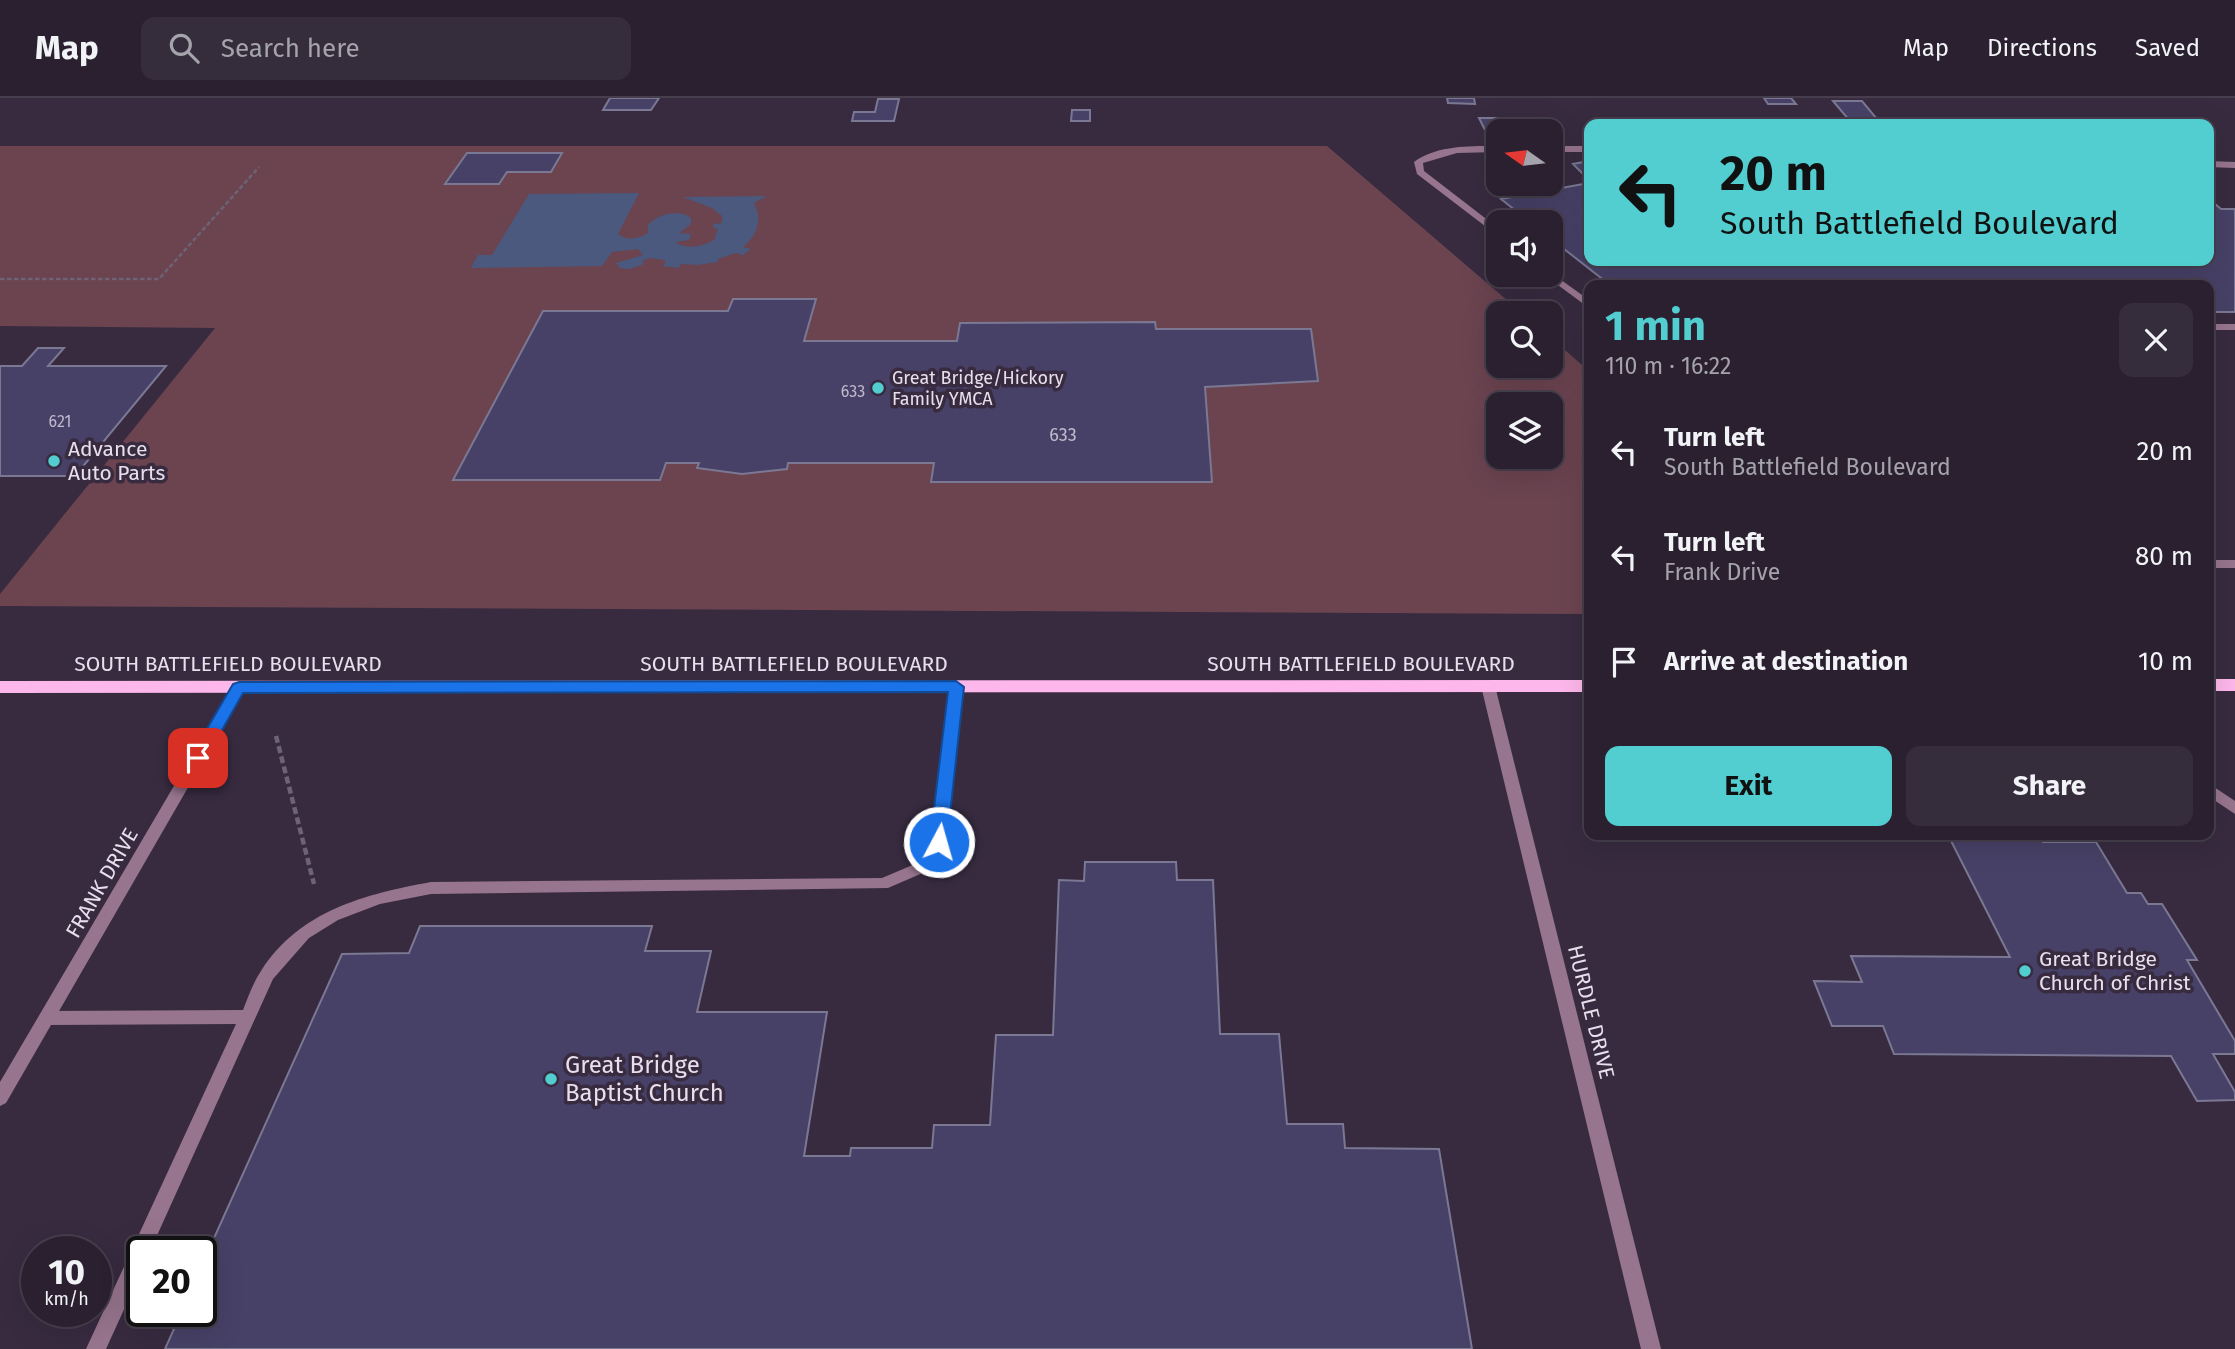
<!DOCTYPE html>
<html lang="en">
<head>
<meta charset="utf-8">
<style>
	:root { --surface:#2a2030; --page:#362d3c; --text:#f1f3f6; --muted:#a5a3ab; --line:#463e4c; --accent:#52cdd0 }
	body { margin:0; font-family:"Fira Sans",sans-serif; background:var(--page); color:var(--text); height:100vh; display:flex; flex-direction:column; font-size:26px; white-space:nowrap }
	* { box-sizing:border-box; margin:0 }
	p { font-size:23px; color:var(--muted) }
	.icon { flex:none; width:38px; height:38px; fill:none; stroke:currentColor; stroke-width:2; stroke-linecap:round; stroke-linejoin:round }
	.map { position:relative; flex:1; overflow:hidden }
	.side { position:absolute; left:1584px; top:182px; width:630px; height:560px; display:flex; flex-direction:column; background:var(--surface); border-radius:14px; box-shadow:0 7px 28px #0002,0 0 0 2px var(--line) }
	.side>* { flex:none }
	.hud { position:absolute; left:1584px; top:21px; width:630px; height:147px; border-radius:14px; box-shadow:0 7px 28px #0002,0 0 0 2px var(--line); background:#52cdd0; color:#111; overflow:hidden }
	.needle { width:46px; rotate:284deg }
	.tools { position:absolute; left:1486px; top:21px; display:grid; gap:14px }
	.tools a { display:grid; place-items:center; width:77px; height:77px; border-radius:14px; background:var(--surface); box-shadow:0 7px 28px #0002,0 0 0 2px var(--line); font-size:35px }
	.speed { position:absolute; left:21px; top:1138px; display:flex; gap:14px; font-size:35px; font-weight:700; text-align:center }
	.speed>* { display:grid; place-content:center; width:91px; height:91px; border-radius:50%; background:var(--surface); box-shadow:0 7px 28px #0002,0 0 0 2px var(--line); line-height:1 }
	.speed small { font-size:18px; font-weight:400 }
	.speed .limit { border:4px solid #111; border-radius:10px; background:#fff; color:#111 }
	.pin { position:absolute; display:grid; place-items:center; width:60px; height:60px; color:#fff; margin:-30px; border-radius:14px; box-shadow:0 4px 10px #0006 }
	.me { position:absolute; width:77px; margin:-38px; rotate:6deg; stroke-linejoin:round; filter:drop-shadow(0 0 5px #0008) }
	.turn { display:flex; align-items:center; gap:24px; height:147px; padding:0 21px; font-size:32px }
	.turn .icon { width:91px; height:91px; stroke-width:2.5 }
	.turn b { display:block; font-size:49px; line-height:60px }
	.round { display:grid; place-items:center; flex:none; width:74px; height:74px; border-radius:14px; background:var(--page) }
	.overview { display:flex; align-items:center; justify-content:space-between; height:119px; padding:0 21px }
	h1 { font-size:42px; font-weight:700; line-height:52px; color:var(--accent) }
	.action { display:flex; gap:14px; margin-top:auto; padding:14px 21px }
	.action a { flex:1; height:80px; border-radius:14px; background:var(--accent); color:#111; font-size:28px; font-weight:700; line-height:80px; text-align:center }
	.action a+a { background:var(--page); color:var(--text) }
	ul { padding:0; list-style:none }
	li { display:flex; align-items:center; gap:21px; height:105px; padding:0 21px }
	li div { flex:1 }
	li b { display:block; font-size:26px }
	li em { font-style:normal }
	header { display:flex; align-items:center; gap:42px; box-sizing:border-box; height:98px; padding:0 35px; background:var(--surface); border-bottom:2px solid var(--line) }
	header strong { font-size:33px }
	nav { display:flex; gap:38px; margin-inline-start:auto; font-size:24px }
	.search { width:490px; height:63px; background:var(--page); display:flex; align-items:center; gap:18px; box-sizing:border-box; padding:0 24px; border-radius:14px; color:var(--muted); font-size:26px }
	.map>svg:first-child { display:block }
</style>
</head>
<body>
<header>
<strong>Map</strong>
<div class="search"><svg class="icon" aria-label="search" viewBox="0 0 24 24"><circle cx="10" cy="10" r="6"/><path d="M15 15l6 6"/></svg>Search here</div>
<nav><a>Map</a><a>Directions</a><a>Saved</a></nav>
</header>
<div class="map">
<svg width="2235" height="1251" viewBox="0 0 2235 1251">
	<rect width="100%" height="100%" fill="#382b40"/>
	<path fill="#6b4450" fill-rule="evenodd" d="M 0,48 L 1327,48 L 1522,215 L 1498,215 L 1498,268 L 1550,268 L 1551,240 L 1589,273 L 1589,516 L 0,508 L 0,496 L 215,230 L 0,228 ZM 1498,306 L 1550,306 L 1550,359 L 1498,359 Z"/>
	<path fill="#4a597d" d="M 639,95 L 618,136 C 626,143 639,141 648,135 L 648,127 C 658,116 679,111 691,120 L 691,126 L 679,135 L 691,136 L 689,142 L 675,144 C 687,152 701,149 714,142 L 718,131 L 713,130 L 714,126 L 722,125 L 722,118 L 712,110 L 683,99 L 767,98 L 754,105 C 763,122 757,137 743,149 L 751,151 L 743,157 L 736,155 L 718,161 L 718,164 L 697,167 L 680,166 L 679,170 L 662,168 L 666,165 L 664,162 L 650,160 L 642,163 L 644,166 L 630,171 L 620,170 L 616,165 L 643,157 L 638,151 L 612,154 L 602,168 L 471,170 L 478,157 L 492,157 L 529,96 Z"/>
	<path fill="#474167" stroke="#7b7893" stroke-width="2" d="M 610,0 L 659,0 L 651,12 L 603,12 Z
		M 1447,0 L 1474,0 L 1475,6 L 1448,5 Z
		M 1764,0 L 1791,0 L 1796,6 L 1768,6 Z
		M 878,1 L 899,1 L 894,23 L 852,23 L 854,14 L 875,14 Z
		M 1833,3 L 1862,3 L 1877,21 L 1849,22 Z
		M 1072,12 L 1090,12 L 1090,23 L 1071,23 Z
		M 1479,20 L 1503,20 L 1509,32 L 1485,32 Z
		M 1797,21 L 1825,21 L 1830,26 L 1802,26 Z
		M 467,55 L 562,55 L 551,74 L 507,74 L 499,86 L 445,86 Z
		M 1589,63 L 1589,82 L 1573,66 Z
		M 1589,85 L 1589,163 L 2208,163 L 2208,100 L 2221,111 L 2235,111 L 2235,214 L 2208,214 L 2208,187 L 1610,187 L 1550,140 L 1550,124 L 1530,124 L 1501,101 Z
		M 733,201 L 816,201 L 804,243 L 957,243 L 960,225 L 1155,224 L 1156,231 L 1311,231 L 1318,283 L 1205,289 L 1212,384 L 931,384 L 934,365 L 788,365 L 787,371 L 742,376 L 697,370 L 699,365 L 666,365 L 660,382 L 453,382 L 543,213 L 728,213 Z
		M 38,250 L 64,250 L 48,268 L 166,268 L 75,378 L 0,378 L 0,268 L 22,268 Z
		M 1948,737 L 2039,737 L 2043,744 L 2096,744 L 2127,795 L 2141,795 L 2148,806 L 2162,806 L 2197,862 L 2187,862 L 2235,943 L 2235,956 L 2213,956 L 2235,994 L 2235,1002 L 2197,1003 L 2171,958 L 1894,956 L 1883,928 L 1832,928 L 1814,883 L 1862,884 L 1851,858 L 2010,859 Z
		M 1085,764 L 1176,764 L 1177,782 L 1213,782 L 1220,936 L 1279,936 L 1287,1026 L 1343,1026 L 1345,1050 L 1439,1051 L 1472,1251 L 165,1251 L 182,1213 L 201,1213 L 201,1169 L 342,856 L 409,855 L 420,828 L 652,828 L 645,853 L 711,853 L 697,914 L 827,914 L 804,1058 L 850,1058 L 851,1050 L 932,1050 L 934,1027 L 990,1027 L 996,937 L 1053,937 L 1059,782 L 1084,783 Z"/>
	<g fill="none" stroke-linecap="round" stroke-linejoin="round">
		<path stroke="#6e6275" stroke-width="2.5" stroke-dasharray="4.5 2.5" stroke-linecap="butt" d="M 0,181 L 159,181 L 259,69"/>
		<path stroke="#6e6275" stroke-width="4.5" stroke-dasharray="7 3.5" stroke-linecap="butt" d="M 276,638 L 314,786"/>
		<path fill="#97758e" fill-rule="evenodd" d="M 1488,48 L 1498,48 L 1498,54 L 1457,55 L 1423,65 L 1424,73 L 1498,130 L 1498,138 L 1417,76 L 1414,64 C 1434,49 1463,48 1488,48 Z
			M 1550,48 L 1589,48 L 1589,54 L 1550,54 Z
			M 2208,63 L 2235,64 L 2235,70 L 2208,69 Z
			M 1550,174 L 1589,202 L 1589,210 L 1547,179 L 1545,177 L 1550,177 Z
			M 2208,226 L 2235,226 L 2235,232 L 2208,232 Z
			M 2208,462 L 2235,462 L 2235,470 L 2208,470 Z
			M 956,584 L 963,589 L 947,744 L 925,774 L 888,790 L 431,796 L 380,806 L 338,822 L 309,840 L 273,881 L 150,1153 L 142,1153 L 142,1172 L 106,1251 L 86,1251 L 236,926 L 48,927 L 42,925 L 40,920 L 42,915 L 48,913 L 243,912 C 248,899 253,885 261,873 C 299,813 365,796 431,784 L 882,780 L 915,766 L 932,743 L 949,589 Z
			M 2208,685 L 2235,703 L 2235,716 L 2208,698 Z"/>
		<path fill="#97758e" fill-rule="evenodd" d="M 1488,583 L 1495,588 L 1661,1251 L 1641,1251 L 1481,588 Z
			M 239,584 L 246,589 L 6,1005 L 0,1008 L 0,984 L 232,589 Z"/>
		<path fill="#fdb7eb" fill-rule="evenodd" d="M 2208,581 L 2235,581 L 2235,593 L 2208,593 Z
			M 1589,582 L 1589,594 L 0,595 L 0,583 Z"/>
	</g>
	<path fill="#1a73e8" stroke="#114b97" stroke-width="2" d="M 956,583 L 964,589 L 947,744 L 945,748 L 933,748 L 930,744 L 948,594 L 243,595 L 204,664 L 198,666 L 190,660 L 233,586 L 239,584 Z"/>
	<g fill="#52cdd0" stroke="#382b40" stroke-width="2.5">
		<circle cx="878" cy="290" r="7"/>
		<circle cx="54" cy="363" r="7"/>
		<circle cx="2025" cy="873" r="7"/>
		<circle cx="551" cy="981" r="7"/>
	</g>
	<g text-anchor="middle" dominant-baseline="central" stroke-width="7" stroke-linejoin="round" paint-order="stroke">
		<g font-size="16" fill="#c0b8cc">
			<text x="853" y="293">633</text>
			<text x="60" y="323">621</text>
		</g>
		<g font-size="18" fill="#e8dfed" stroke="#382b40" text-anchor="start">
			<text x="892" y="280">Great Bridge/Hickory<tspan x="892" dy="21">Family YMCA</tspan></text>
		</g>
		<g font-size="18" fill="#c0b8cc">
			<text x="1063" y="337">633</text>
		</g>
		<g font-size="21" fill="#e8dfed" stroke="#382b40" text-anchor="start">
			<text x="68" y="351">Advance<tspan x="68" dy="24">Auto Parts</tspan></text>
			<text x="2039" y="861">Great Bridge<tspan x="2039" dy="24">Church of Christ</tspan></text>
		</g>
		<g font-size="21" fill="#e8dfed" stroke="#382b40">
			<text x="228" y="566">SOUTH BATTLEFIELD BOULEVARD</text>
			<text x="794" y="566">SOUTH BATTLEFIELD BOULEVARD</text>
			<text x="1361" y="566">SOUTH BATTLEFIELD BOULEVARD</text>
			<text transform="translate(102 785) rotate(-60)">FRANK DRIVE</text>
			<text transform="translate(1591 914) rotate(76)">HURDLE DRIVE</text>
		</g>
		<g font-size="24" fill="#e8dfed" stroke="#382b40" text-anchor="start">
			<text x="565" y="967">Great Bridge<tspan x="565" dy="28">Baptist Church</tspan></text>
		</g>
	</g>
</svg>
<div class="tools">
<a><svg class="needle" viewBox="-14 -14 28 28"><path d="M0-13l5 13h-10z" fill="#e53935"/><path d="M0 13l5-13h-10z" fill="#a5a3ab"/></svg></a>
<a><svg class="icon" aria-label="sound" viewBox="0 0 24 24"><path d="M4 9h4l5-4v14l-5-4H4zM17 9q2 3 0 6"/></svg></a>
<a><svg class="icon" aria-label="search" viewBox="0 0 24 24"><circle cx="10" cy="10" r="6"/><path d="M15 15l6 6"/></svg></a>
<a><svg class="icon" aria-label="layers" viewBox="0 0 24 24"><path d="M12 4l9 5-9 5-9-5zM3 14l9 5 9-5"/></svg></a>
</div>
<div class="speed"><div>10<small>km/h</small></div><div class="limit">20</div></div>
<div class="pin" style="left:198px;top:660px;background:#d93025"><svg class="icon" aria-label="arrive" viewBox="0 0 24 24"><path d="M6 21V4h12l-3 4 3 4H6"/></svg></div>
<svg class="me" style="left:939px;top:744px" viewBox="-20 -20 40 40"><circle r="17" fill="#1a73e8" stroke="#fff" stroke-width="3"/><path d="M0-11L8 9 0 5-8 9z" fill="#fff"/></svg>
<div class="hud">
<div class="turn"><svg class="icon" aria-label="left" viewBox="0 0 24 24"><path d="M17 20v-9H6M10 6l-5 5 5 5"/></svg><div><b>20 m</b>South Battlefield Boulevard</div></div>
</div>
<section class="side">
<div class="overview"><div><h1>1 min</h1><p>110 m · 16:22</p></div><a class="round"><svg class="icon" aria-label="close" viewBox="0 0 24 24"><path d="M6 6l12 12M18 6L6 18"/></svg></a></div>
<ul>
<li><svg class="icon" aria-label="left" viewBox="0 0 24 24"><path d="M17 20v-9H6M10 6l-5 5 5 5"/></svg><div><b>Turn left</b><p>South Battlefield Boulevard</p></div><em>20 m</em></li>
<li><svg class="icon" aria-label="left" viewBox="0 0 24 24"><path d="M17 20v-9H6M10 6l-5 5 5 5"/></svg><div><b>Turn left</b><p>Frank Drive</p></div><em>80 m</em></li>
<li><svg class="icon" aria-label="arrive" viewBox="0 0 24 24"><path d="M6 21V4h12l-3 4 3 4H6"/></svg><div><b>Arrive at destination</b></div><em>10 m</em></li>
</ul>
<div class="action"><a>Exit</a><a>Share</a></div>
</section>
</div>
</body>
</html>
